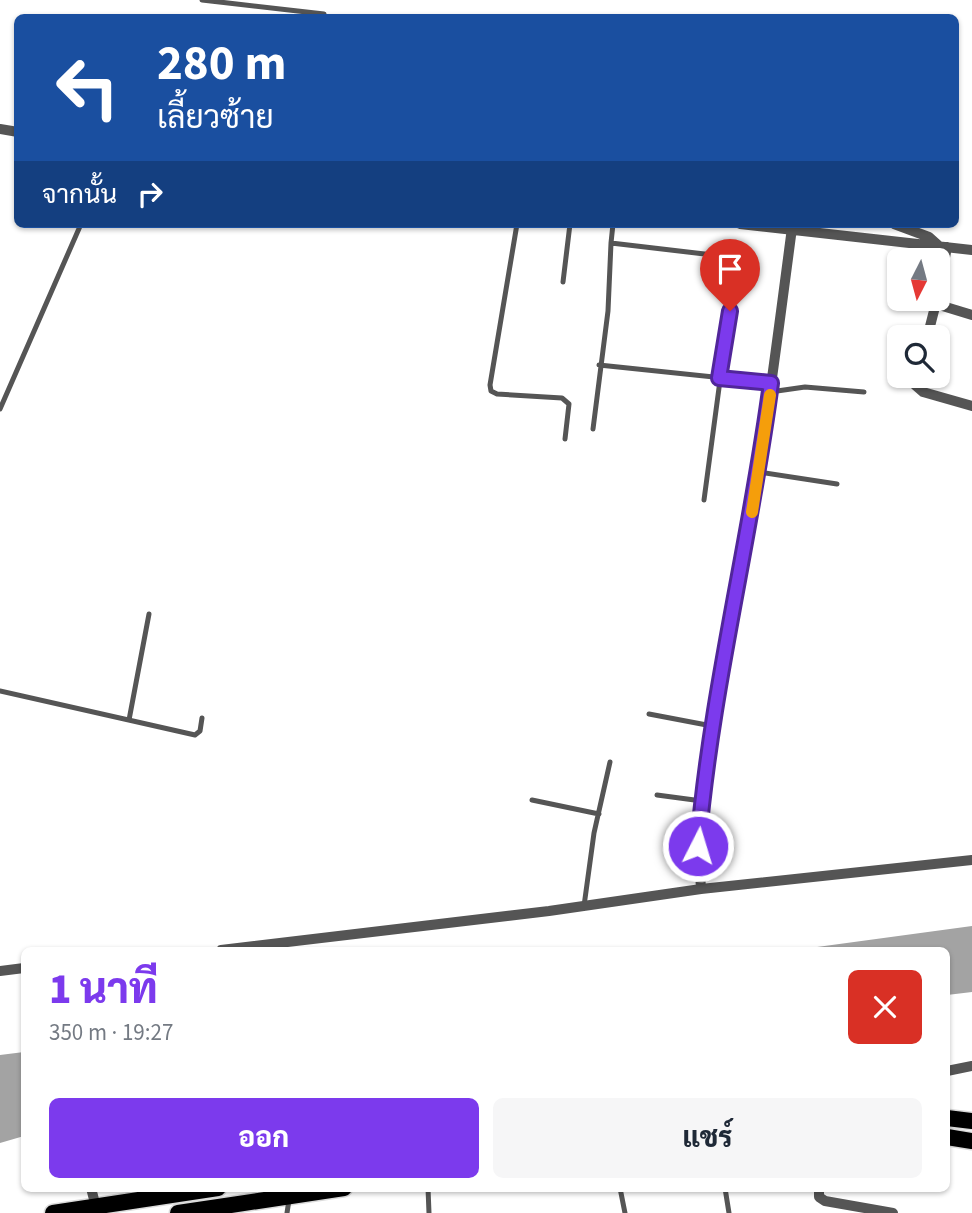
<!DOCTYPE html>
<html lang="th">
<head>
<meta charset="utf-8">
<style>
	:root { --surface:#fff; --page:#f6f6f7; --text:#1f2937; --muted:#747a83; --accent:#7c3aed }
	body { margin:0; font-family:"Source Sans 3",Sarabun,sans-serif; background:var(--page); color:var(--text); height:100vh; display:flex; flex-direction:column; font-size:26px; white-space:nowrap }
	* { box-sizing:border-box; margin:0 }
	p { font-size:23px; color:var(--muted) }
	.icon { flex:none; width:38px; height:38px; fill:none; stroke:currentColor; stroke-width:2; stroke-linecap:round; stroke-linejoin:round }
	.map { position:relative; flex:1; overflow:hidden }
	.side { position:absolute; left:21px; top:947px; width:929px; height:245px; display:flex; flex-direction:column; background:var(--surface); border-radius:10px; box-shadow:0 2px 5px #0004 }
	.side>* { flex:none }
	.hud { position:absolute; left:14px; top:14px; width:945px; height:214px; border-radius:10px; box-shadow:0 2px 5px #0004; background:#1a4fa0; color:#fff; overflow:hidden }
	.needle { width:46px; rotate:186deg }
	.controls { position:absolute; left:887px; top:248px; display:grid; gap:14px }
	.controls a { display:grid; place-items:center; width:63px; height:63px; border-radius:10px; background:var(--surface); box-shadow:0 2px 5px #0004; font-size:35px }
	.pin { position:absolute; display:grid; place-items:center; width:60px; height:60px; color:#fff; margin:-72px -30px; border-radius:50% 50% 50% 0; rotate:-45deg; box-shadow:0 0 7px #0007 }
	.pin .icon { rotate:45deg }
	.me { position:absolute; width:77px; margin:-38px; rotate:5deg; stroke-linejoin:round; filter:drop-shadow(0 0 5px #0008) }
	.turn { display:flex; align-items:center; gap:24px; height:147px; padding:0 28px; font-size:32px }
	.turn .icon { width:91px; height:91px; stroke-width:2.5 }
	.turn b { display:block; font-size:49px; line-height:60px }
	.then { display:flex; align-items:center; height:66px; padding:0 28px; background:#0003; gap:14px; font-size:26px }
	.round { display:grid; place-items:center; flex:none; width:74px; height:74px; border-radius:10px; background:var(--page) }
	.overview { display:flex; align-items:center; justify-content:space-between; height:119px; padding:0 28px }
	h1 { font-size:42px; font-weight:800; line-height:52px; color:var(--accent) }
	.primary-button { display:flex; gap:14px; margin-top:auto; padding:14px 28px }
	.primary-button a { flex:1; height:80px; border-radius:10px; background:var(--accent); color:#fff; font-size:28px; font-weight:800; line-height:80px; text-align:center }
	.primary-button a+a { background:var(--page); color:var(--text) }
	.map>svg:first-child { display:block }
</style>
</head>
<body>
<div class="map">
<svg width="972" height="1213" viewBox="0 0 972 1213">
	<rect width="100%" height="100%" fill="#fff"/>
	<path fill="#a3a3a3" d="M 972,926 L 972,992 L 947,995 L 947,950 L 795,950 Z
		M 24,1052 L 24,1136 L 0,1143 L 0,1055 Z"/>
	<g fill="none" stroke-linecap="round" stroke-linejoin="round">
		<g stroke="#dbdbdb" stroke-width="19">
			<path id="primary" d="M 947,1118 L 972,1121
				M 947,1137 L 972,1141
				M 53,1213 L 218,1188
				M 178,1213 L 344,1188"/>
		</g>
		<path stroke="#555" stroke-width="5" d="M 202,0 L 324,14
			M 517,224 L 490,385 L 491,391 L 497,394 L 562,398 L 569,404 L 565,439
			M 613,224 L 611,243 L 730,257 L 736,261 L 704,500
			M 563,282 L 570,224
			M 599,365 L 771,383
			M 770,392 L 805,387 L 864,392
			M 0,409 L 81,224
			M 593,429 L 608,311 L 611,243
			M 759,472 L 837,484
			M 0,691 L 195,735 L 200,731 L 202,718
			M 649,714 L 712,726
			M 129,720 L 149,614
			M 657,795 L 702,801
			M 532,800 L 599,814
			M 584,906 L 594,833 L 610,762
			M 428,1188 L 429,1213
			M 620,1188 L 625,1213
			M 725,1188 L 729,1213
			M 287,1213 L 289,1200"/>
		<path stroke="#555" stroke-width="10" d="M 0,129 L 18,132
			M 740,224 L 972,250
			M 894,224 L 929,237 L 939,246
			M 938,294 L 947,247
			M 936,304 L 972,315
			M 927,338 L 937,299
			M 917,376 L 915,385 L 923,392 L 972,406
			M 701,889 C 692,775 726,655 746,543 C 765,439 778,334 792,228
			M 221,950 L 549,911 L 701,889 L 972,860
			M 0,971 L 24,968
			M 947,1071 L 972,1066
			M 91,1188 L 96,1207
			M 819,1188 L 819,1197 L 825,1201 L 893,1213"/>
		<use href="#primary" stroke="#000" stroke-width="16"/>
	</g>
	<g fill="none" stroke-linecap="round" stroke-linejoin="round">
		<g stroke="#51269a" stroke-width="18">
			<path id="route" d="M 698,846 C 711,690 751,537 771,383 L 719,378 L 730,311"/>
		</g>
		<use href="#route" stroke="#7c3aed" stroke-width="12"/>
		<path stroke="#f59e0b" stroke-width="12" d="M 752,512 L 770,395"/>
	</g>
</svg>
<div class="controls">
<a><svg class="needle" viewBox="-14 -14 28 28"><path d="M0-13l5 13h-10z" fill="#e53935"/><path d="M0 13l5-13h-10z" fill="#747a83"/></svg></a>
<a><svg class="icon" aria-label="search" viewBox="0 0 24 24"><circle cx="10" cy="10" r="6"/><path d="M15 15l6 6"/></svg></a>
</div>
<div class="pin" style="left:730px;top:311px;background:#d93025"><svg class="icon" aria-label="arrive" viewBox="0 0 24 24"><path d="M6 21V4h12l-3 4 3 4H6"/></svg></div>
<svg class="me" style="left:698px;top:846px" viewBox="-20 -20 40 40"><circle r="17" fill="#7c3aed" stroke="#fff" stroke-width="3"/><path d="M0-11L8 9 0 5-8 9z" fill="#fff"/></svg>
<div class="hud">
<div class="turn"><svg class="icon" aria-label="left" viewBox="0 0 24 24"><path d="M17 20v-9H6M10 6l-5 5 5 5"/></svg><div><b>280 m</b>เลี้ยวซ้าย</div></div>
<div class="then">จากนั้น<svg class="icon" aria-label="right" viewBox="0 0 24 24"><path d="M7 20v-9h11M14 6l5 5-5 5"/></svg></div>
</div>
<section class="side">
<div class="overview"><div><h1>1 นาที</h1><p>350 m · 19:27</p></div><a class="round" style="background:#d93025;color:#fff"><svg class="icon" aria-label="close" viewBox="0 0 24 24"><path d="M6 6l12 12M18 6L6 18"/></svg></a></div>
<div class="primary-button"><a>ออก</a><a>แชร์</a></div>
</section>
</div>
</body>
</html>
